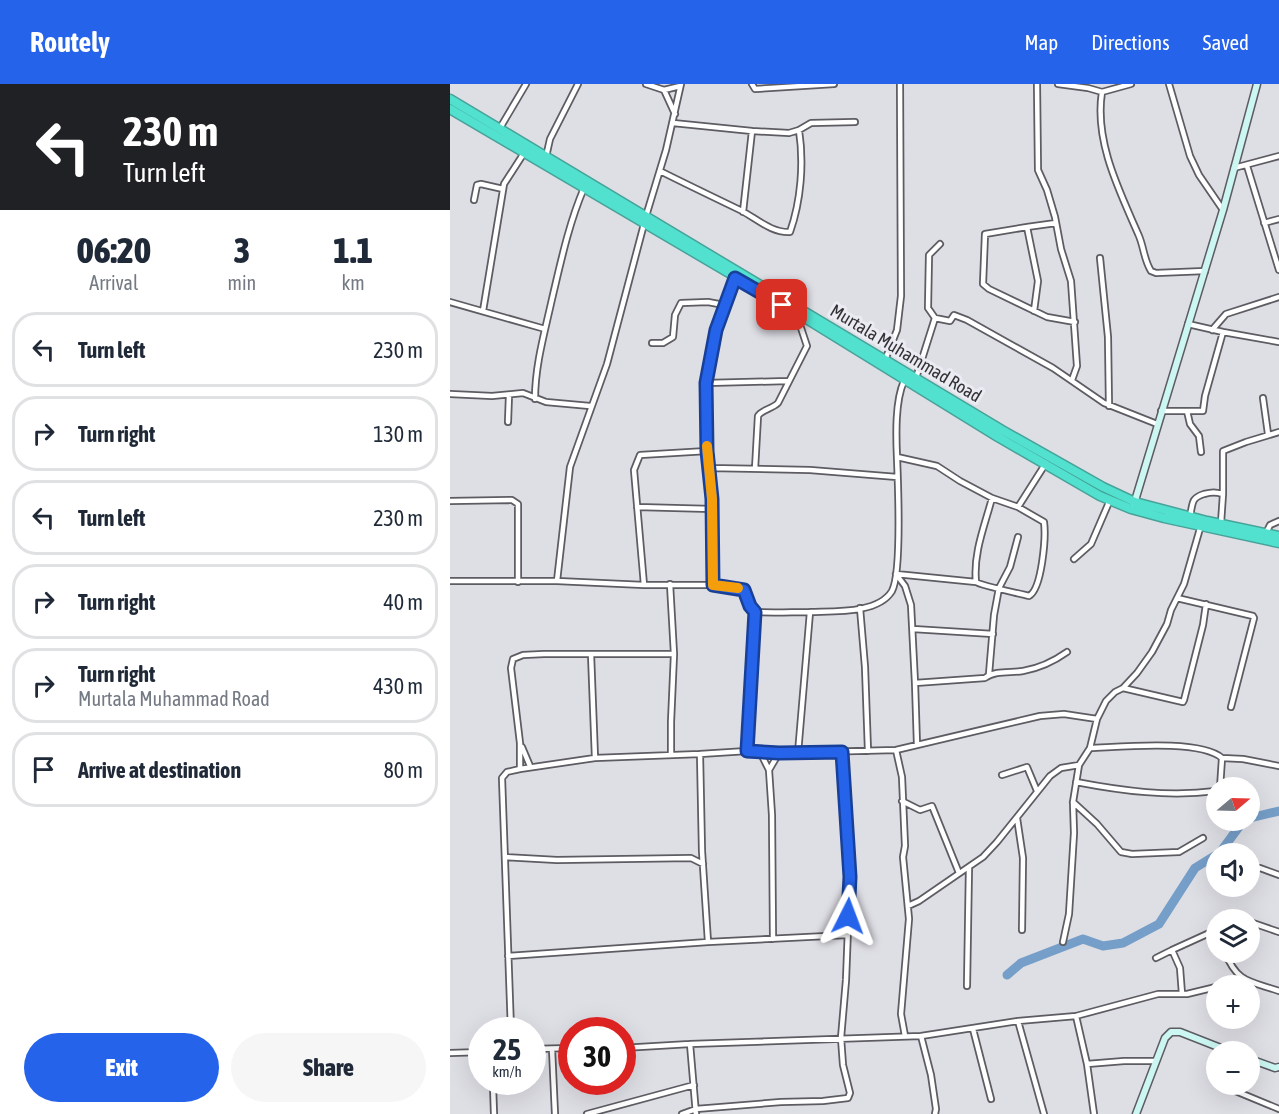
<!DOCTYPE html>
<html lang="en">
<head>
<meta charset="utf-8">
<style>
	:root { --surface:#fff; --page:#f6f6f7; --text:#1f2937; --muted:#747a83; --line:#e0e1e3; --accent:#2563eb }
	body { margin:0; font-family:"Asap Condensed",sans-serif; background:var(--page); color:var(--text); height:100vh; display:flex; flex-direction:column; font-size:22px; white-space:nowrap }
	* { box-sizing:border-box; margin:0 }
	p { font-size:20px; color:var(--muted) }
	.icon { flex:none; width:33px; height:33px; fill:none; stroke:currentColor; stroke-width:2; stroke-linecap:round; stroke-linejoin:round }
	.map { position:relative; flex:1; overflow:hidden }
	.drawer { display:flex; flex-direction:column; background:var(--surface); width:450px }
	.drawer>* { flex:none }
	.hud { background:#202124; color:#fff; overflow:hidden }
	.needle { width:39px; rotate:71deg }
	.fabs { position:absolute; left:756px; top:693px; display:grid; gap:12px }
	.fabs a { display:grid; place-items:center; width:54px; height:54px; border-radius:50%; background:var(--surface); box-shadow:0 6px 24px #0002; font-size:30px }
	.speed { position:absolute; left:18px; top:933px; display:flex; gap:12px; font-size:30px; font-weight:700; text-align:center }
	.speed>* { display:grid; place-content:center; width:78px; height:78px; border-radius:50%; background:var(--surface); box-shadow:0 6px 24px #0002; line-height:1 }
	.speed small { font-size:15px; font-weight:400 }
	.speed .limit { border:9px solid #d22; background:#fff; color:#111 }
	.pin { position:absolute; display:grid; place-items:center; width:51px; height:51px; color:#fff; margin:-26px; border-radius:12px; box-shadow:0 3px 9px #0006 }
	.me { position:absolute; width:66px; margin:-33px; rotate:3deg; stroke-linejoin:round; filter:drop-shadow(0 0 4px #0008) }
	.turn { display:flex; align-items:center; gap:21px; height:126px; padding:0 24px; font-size:27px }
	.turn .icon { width:78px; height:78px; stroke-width:2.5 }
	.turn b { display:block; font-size:42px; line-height:51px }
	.eta { display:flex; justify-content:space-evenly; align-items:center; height:102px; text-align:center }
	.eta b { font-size:36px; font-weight:800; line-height:42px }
	.cta { display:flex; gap:12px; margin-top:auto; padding:12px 24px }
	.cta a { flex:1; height:69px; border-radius:36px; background:var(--accent); color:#fff; font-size:24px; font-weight:800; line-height:69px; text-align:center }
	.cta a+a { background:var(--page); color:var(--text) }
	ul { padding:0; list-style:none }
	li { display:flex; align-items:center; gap:18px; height:75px; margin:0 12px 9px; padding:0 12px; border:3px solid var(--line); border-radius:24px }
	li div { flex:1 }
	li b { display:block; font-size:22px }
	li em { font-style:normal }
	header { display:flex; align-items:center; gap:36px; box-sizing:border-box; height:84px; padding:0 30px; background:var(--accent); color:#fff }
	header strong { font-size:28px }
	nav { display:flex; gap:33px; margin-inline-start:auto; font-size:21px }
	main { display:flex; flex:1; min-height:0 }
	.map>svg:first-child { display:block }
</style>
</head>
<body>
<header>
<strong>Routely</strong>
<nav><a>Map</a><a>Directions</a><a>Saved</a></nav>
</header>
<main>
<section class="drawer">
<div class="hud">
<div class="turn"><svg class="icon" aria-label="left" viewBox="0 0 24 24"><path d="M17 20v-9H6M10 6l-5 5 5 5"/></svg><div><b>230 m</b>Turn left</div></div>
</div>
<div class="eta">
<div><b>06:20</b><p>Arrival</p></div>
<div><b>3</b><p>min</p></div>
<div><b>1.1</b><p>km</p></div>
</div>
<ul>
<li><svg class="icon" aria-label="left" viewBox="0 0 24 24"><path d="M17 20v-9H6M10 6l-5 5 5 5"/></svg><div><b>Turn left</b></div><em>230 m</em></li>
<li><svg class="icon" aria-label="right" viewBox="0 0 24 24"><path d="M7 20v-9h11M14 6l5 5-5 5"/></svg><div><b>Turn right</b></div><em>130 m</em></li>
<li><svg class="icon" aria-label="left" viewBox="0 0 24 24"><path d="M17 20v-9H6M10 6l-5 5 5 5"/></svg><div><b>Turn left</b></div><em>230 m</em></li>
<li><svg class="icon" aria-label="right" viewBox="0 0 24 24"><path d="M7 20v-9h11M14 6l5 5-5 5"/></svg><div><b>Turn right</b></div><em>40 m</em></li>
<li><svg class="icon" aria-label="right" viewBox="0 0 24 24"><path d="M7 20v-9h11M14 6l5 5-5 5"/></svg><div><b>Turn right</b><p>Murtala Muhammad Road</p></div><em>430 m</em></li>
<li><svg class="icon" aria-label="arrive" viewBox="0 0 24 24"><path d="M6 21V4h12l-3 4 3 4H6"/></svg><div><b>Arrive at destination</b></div><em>80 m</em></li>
</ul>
<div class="cta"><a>Exit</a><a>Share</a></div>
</section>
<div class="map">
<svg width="829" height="1030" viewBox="0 0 829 1030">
	<rect width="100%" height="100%" fill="#dedee5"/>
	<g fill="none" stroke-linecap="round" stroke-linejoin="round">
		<path stroke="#759ec8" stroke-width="9" d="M 800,734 L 829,727
			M 769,770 L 794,736
			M 557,891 L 571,879 L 633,855 L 653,862 L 673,859 L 709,840 L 745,784 L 766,771"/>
		<g stroke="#5c5c62" stroke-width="8">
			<path id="street" d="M 196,0 L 214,6 L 230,2
				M 302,0 L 305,5 L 384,0
				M 587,0 L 588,86 L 597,106 L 605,133 L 611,165 L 621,197 L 627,282 L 622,296
				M 608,0 L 638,4 L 652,8 L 681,0
				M 719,0 L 740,72 L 749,91 L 773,126
				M 214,6 L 225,30
				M 652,8 C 644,58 670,108 689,152 C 694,164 694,176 701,187 L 706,189 L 755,187
				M 223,39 L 302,47 L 339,49 L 349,46 L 361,39 L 405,38
				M 50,44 L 76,0
				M 96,73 L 100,55 L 128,0
				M 797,82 L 829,186
				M 784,84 L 829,72
				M 210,87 C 236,100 263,113 290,126 C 306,134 321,149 340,148 C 351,117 354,79 349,46
				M 24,116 L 27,101 L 31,100 L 53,105
				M 293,128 L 302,47
				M 196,132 L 216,66 L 231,0
				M 814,139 L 829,135
				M 577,143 L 535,150 L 533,200 L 539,205 L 597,233 L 625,238
				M 650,174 L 658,253 L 659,322
				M 0,218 L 95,245
				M 33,227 L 54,100 L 74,69
				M 584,227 L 588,197 L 577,143 L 606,139
				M 485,234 L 478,224 L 479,171 L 490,160
				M 738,240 L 773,248 L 829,258
				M 762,246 L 776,230 L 829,213
				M 202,259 L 213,259 L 223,253 L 225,231 L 231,219 L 258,218 L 274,221
				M 435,276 L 447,246 L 451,212 L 450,0
				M 466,294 L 485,234 L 500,237 L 504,231 L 517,236 L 603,284 L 654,319 L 707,340
				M 256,299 L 338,297
				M 0,310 L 42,312 L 73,309 L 96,318 L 140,322
				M 813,314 L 818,350
				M 85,315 C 85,281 95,247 102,215 C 111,177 119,139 134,104
				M 711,327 L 753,327 L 755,312 L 773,248
				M 737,327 L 740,340 L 749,352 L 751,368
				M 58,338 L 59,311
				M 259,384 L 360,386 L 447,393
				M 305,385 L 308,332 C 311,326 322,325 328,319 L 357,262 L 346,229
				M 0,417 L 62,416 L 68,420 L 68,498
				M 187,423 L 262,425
				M 568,423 L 596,379
				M 740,432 C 743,419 741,414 754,410 C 762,408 765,408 773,410
				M 771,439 L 773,410 L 773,367 L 796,358 L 829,348
				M 816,449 L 820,441 L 829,437
				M 624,475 L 641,460 L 660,416
				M 446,490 L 526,498 C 532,502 568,509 579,512 C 592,505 596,453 594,438 L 568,423 L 542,414 L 510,397 L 487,382 L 447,373
				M 446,490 L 455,502 L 461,521 L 465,599 L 535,594 C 545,586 561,589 573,587 C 590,584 603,578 617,568
				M 0,497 L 107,497 L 194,501 L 263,501 L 294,506 L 300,522 L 305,528 C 324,529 342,528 360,528 C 384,527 428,530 442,507 C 452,488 448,399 447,374 C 446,351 445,317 454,297
				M 107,497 L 120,383 L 157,280 L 194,140
				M 526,498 C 523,469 535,441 542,414
				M 220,500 L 224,570 L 221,638 L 221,671
				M 194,501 L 184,386 L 190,371 L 257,367
				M 263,501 L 262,415 L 257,367 L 256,299 L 265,246 L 285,194
				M 727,514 L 803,532 L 804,534 L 781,623
				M 410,524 L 415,583 L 418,667
				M 463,545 L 543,550
				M 141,570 L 145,674
				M 539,590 L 544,531 L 549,504 L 560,483 L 568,453
				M 465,599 L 467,661
				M 673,604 L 733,618 L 734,616 L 753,541 L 756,520
				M 72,663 L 80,682
				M 640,664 C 670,663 750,655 772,674 L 793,675 L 829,682
				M 446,666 L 452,693 L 455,762 L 453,773 L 459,835 L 451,930 L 455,952
				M 297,667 L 305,528
				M 310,668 L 319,686 L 322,731 L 323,855
				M 348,669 L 360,528
				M 70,685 L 145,674 L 250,670
				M 319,686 L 329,669
				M 552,691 L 577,683 L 587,707
				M 626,698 C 673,707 719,713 766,707
				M 770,704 L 772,674
				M 452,717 L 470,726 L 482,722 L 509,789
				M 623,718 L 647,740 L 671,768 L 682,770 L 729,768 L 753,754
				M 567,734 L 573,774 L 572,846
				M 55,773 L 107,776 L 241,774 L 253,780
				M 800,785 L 810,784 L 829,791
				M 458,822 L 469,817 L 533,773 L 547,758 L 600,692 L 611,684 L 629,681
				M 770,836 L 771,833 L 777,830 L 792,836
				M 800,838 L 829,848
				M 258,858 L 252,767 L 250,670 L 297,667 L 329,669 L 446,666 L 590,632 L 614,630 L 647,635
				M 613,858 L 619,830 L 624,749 L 623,718 L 629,681 L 640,664 L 647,635 L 656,617 L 665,608 L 673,604 L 687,589 L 702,568 L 717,540 L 721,526 L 734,500 L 751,441
				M 722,866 L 766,846
				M 775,868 C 787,899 800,897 829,907
				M 58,872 L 258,858 L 397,851
				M 706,874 L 722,866 L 730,884 L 732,910
				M 517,902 L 519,783
				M 771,902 L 791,894
				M 626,932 L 637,980 L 644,1030
				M 568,937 L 594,1030
				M 523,945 L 541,1015
				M 61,946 L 52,694 L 57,688 L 70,685 L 70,659 L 61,584 L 63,575 L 73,571 L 94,570 L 224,570
				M 471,952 L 481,991 L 486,1025 L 485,1030
				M 240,960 L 246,1030
				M 172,964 L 240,960 L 471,952 L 568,937 L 626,932 L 708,910 L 737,910 L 766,903
				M 82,965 L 122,964
				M 102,965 L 105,1030
				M 0,969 L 32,968
				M 637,980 L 674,977 L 706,977
				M 779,1000 L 783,1006 L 829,1025
				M 44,1030 L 43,1001 L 47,998
				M 137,1030 L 244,1001
				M 232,1030 L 246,1025 L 331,1018 L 373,1017 L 398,1014 L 400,1009 L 393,981 L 391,954 L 396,896 L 400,793 L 391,668"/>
		</g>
		<g stroke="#5c5c62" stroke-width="9">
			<path id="secondary" d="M 684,420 L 773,126 L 807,0
				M 800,975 L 825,984 L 829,983
				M 686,1030 L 715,954 L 721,948 L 730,948 L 781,968"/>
		</g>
		<g stroke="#47a399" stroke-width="11">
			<path id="highway" d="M 0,15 L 552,346 L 653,403 L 685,418 L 757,437 L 829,452
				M 0,25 L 313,209
				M 342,226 L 548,353 L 650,412 L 681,425 L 714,434 L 829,459"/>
		</g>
		<use href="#street" stroke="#fff" stroke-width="4.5"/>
		<use href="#secondary" stroke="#cbf6f1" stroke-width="6"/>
		<use href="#highway" stroke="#52e0cf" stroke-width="8"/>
	</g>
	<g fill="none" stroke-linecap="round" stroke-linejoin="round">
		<g stroke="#184099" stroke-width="15">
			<path id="route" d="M 332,221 L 285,194 L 266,246 L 256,299 L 257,367 L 262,415 L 263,501 L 294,506 L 300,522 L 305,528 L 297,667 L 329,669 L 392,668 L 400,793 L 398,832"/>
		</g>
		<use href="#route" stroke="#2563eb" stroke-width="10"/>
		<path stroke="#f59e0b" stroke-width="10" d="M 257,362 L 262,415 L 263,501 L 288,504"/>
	</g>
	<g text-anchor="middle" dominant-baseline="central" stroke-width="6" stroke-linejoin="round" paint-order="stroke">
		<g font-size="18" fill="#333336" stroke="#ebebf3">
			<text transform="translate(456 269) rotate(31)">Murtala Muhammad Road</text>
		</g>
	</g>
</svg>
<div class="fabs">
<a><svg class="needle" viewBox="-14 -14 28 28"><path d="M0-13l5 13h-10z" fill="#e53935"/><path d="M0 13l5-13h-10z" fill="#747a83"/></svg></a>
<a><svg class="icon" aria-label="sound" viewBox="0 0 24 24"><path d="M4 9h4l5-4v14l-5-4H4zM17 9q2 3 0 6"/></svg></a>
<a><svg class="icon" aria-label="layers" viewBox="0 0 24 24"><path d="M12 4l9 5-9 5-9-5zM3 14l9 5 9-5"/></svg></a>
<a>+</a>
<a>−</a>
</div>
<div class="speed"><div>25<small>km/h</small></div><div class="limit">30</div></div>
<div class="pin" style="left:332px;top:221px;background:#d93025"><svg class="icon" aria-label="arrive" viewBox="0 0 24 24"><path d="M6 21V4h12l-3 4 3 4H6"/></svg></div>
<svg class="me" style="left:398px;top:832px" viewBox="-20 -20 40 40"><path d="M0-17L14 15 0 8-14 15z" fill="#2563eb" stroke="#fff" stroke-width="4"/></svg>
</div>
</main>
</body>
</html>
